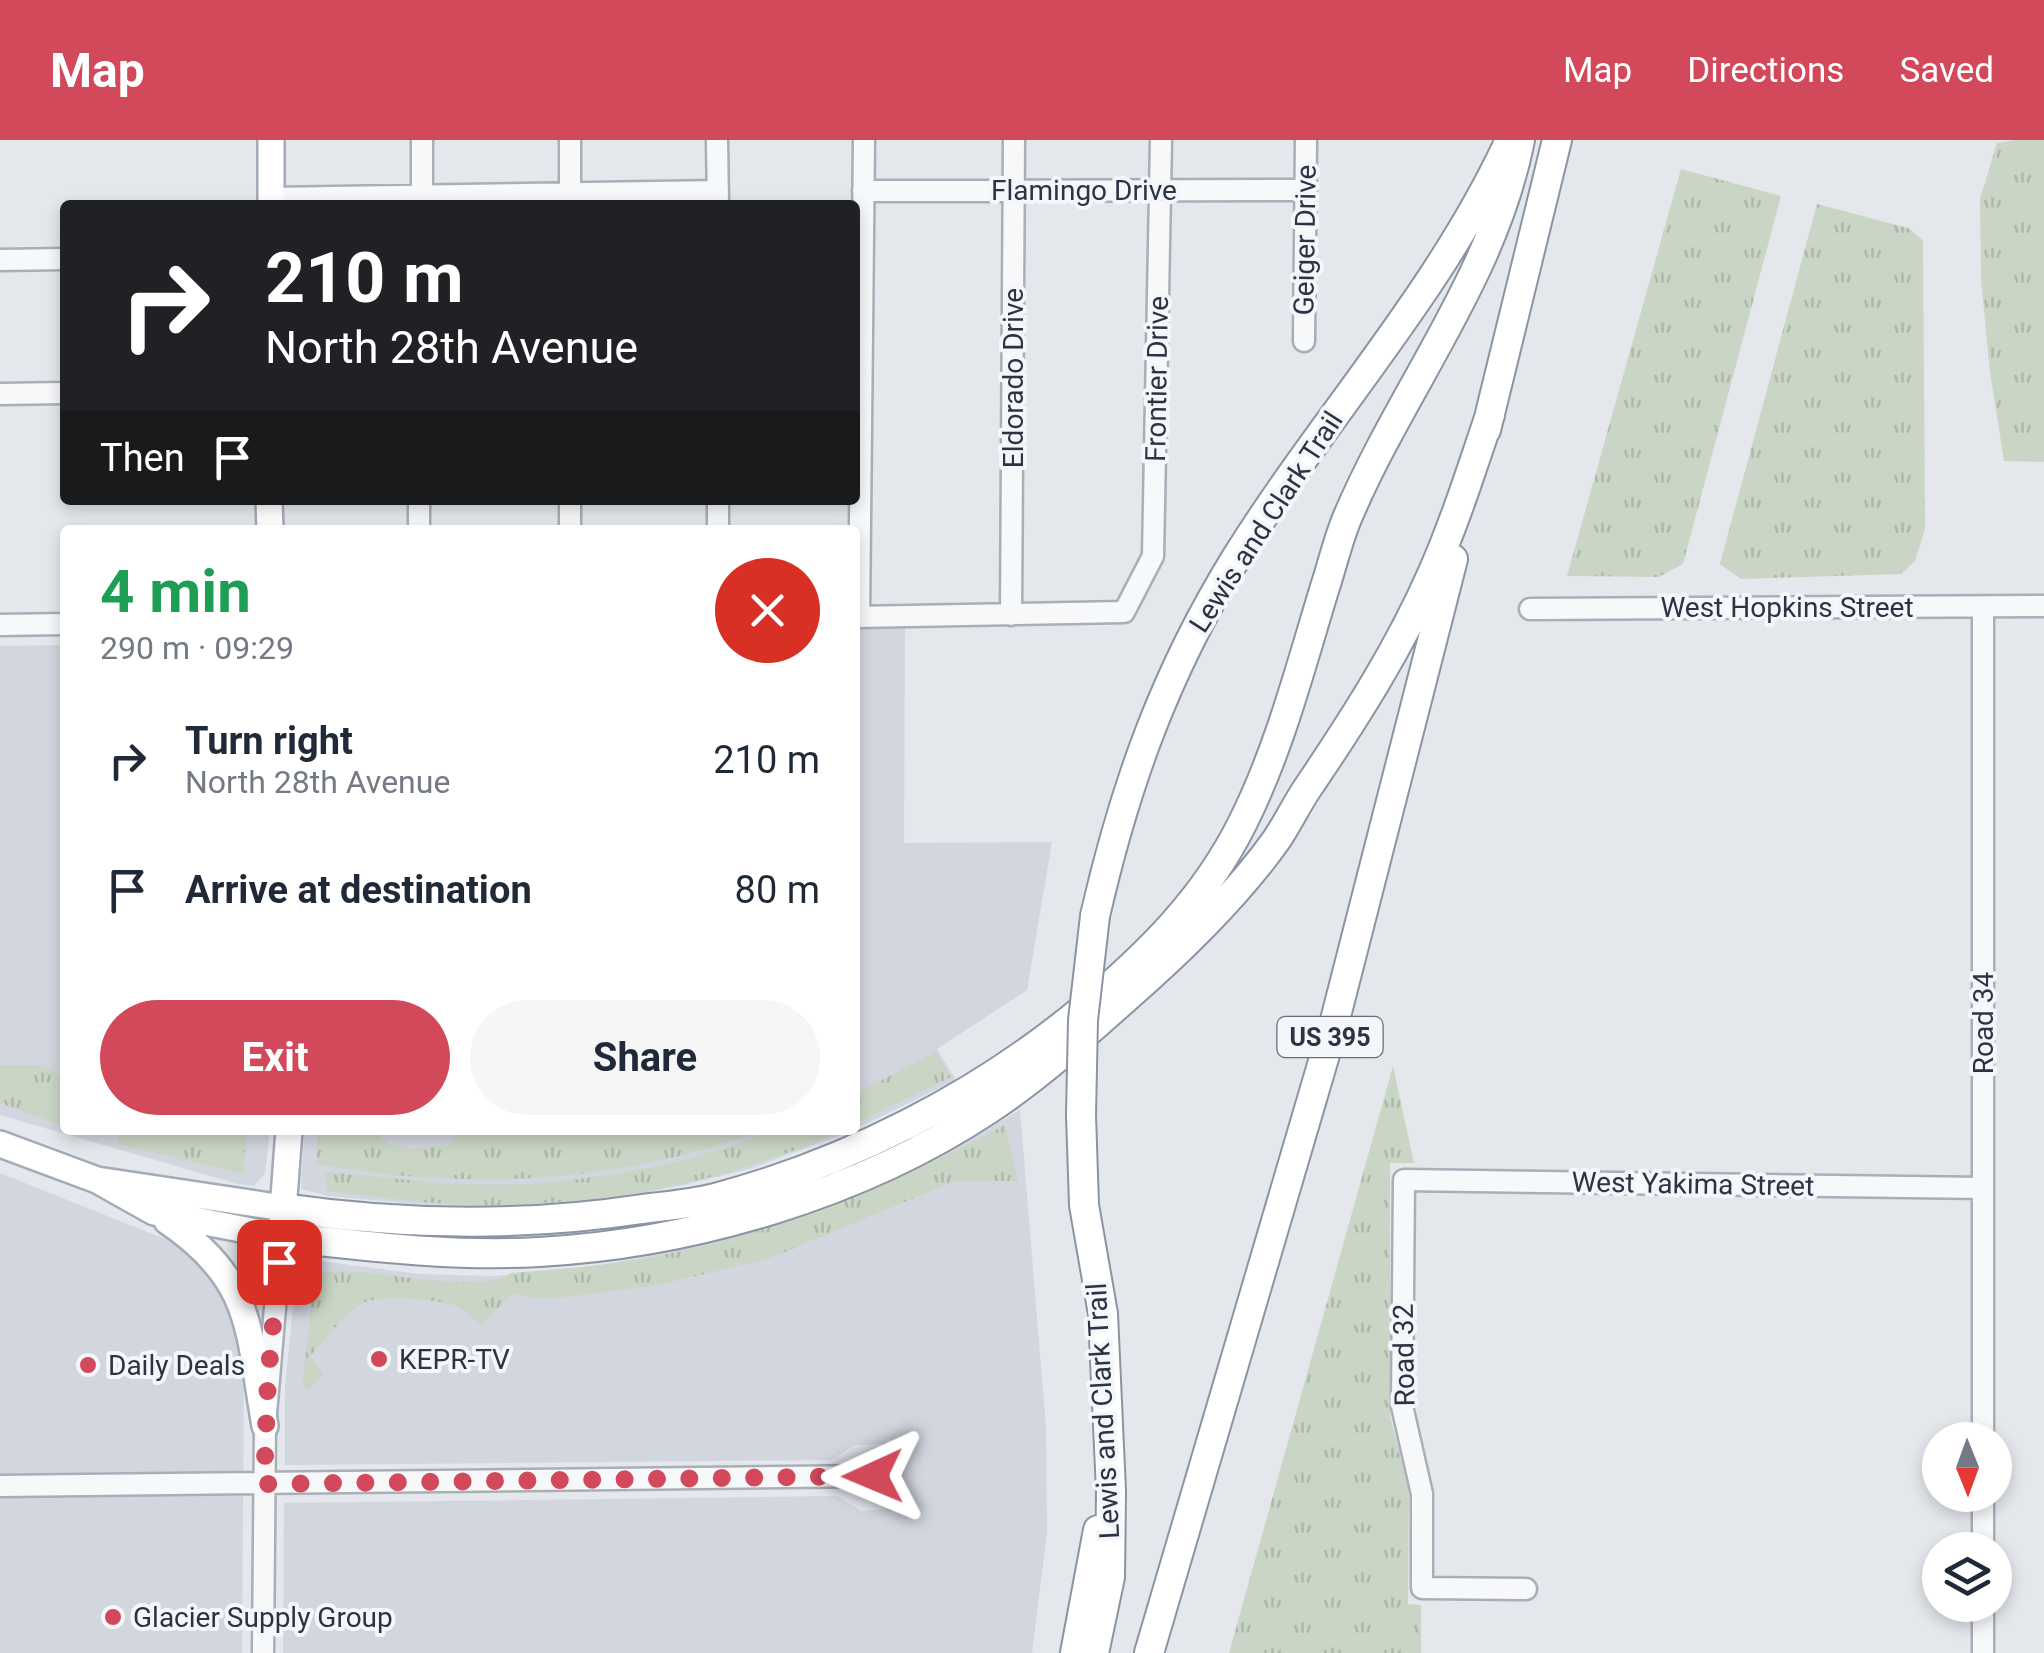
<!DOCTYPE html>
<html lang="en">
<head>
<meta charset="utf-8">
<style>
	:root { --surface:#fff; --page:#f6f6f7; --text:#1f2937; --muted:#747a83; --accent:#d1495b }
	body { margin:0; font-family:Roboto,sans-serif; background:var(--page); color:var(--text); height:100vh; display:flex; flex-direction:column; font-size:38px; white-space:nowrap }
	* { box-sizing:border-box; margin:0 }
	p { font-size:32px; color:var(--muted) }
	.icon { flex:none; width:55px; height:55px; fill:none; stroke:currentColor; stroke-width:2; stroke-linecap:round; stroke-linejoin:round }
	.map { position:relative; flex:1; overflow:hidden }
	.side { position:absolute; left:60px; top:385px; width:800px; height:610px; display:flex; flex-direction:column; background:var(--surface); border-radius:10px; box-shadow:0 5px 15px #0003 }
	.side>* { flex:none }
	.top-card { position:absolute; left:60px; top:60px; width:800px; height:305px; border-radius:10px; box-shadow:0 5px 15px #0003; background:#202124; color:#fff; overflow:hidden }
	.needle { width:65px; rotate:179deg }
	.tools { position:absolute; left:1922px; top:1282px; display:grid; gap:20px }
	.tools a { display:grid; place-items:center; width:90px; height:90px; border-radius:50%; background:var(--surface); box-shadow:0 5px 15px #0003; font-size:50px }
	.pin { position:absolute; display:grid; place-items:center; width:85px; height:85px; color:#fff; margin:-42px; border-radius:20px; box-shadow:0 5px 15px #0006 }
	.me { position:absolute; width:110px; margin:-55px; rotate:269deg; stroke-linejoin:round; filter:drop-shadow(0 0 8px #0008) }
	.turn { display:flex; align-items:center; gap:35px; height:210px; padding:0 40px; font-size:45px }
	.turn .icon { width:130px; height:130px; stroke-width:2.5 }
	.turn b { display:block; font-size:70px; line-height:85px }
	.then { display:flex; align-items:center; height:95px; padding:0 40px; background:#0003; gap:20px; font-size:38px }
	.round { display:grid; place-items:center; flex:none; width:105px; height:105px; border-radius:52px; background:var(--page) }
	.headline { display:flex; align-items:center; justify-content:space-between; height:170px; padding:0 40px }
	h1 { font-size:60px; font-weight:700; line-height:75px; color:#1e9e55 }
	.cta { display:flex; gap:20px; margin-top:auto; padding:20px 40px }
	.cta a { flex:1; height:115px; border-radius:60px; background:var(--accent); color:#fff; font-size:40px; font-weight:700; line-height:115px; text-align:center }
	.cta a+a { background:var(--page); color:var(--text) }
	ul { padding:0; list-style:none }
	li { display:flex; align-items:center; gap:30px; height:130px; padding:0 40px }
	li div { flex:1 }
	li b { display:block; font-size:38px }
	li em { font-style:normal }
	header { display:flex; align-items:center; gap:60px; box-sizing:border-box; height:140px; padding:0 50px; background:var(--accent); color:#fff }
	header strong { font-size:48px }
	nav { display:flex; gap:55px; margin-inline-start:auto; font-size:35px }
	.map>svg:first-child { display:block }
</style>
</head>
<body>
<header>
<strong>Map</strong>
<nav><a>Map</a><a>Directions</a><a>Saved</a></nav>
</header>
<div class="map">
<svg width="2044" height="1513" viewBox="0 0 2044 1513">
	<defs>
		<pattern id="grass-tufts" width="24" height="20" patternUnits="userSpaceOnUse" patternTransform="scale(2.5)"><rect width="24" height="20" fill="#c9d6c5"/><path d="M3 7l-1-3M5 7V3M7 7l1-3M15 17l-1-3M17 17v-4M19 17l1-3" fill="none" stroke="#adb8ab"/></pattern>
	</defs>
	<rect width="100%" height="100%" fill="#e4e7ec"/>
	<path fill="#d2d6de" d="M 905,485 L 904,703 L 1052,702 L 1027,850 L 937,909 L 956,940 L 855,989 L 855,486 Z
		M 65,505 L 65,990 L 270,990 L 265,1033 L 254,1046 L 238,1044 L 0,975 L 0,506 Z
		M 1020,970 L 1046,1288 L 1047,1393 L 1032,1513 L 283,1513 L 284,1363 L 837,1356 L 861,1371 L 887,1369 L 905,1344 L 899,1320 L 883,1304 L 854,1305 L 831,1320 L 285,1325 L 285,1247 L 295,1147 L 302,1132 L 320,1121 L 419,1134 L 493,1136 L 573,1130 L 656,1115 L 744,1093 L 823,1067 L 936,1018 Z
		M 304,990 L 853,990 L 753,1028 L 684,1045 L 611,1059 L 460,1068 L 328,1056 L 301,1049 Z
		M 0,1033 L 165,1099 L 193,1112 L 222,1136 L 244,1212 L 242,1513 L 0,1513 Z"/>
	<path fill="url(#grass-tufts)" d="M 2016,0 L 2044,0 L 2044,322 L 2004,321 L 1990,232 L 1981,140 L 1980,59 L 1997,3 Z
		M 1681,29 L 1781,56 L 1683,424 L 1659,437 L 1567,436 Z
		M 1817,64 L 1908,88 L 1923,100 L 1925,389 L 1915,421 L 1901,434 L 1741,439 L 1720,424 Z
		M 936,912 L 951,937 L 855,984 L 855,954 Z
		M 0,925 L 42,925 L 65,938 L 65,987 L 0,963 Z
		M 1393,926 L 1414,1023 L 1390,1023 L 1390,1275 L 1409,1352 L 1408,1464 L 1421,1465 L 1421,1513 L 1229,1513 Z
		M 1005,985 L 1018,1041 L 955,1041 L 770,1118 L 659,1145 L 565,1157 L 530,1158 L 513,1153 L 482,1185 C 473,1179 465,1170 455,1166 C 437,1159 378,1154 361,1164 C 342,1176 325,1201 310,1216 L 324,1235 L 308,1250 L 302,1246 L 314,1143 L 324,1132 C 368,1126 481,1157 511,1133 C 562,1129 614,1125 663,1115 C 784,1091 896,1042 1005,985 Z
		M 122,990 L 247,990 L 243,1034 L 117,1004 Z
		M 317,990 L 372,990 L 388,1003 L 414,1009 L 448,1005 L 460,990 L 762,990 C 622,1044 463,1051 317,1024 Z
		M 774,990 L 843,990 C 728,1043 597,1067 471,1065 C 423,1064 374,1056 327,1051 L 325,1032 C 391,1037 459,1048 526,1044 C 610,1038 696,1023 774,990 Z"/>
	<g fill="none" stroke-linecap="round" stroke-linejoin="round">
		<g stroke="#a9aeb7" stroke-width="25">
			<path id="minor" d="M 717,0 L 718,63
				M 863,51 L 1306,50
				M 271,58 L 718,51
				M 570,63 L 570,0
				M 422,65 L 422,0
				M 0,120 L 65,119
				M 1304,201 L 1306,0
				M 0,254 L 65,253
				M 570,360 L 570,390
				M 718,360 L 718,390
				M 419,390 L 419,360
				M 1530,469 L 2044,466
				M 1011,475 L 1014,0
				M 855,477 L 1124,472 L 1153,416 L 1161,0
				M 859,477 L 864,0
				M 0,485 L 65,484
				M 1983,1300 L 1983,467
				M 0,1346 L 873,1336
				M 1983,1355 L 1983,1410
				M 1526,1449 L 1422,1448 L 1422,1354 L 1402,1266 L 1404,1040 L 1983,1048
				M 1983,1465 L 1983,1513
				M 263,1513 L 265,1286 L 281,1097"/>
		</g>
		<g stroke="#a3abb8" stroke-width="30">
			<path id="major" d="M 271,65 L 271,0
				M 269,360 L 270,390
				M 0,1004 L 97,1040 L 283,1068
				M 97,1040 L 154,1072 L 281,1097 L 289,990
				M 167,1081 C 254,1140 248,1190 265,1286"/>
		</g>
		<g stroke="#8b94a3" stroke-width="32">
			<path id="highway" d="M 1486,290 L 1557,0
				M 1095,776 C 1125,645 1165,533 1236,418 C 1324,277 1440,152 1510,0
				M 1081,975 L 1084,1065 L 1103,1174 L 1111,1351 L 1110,1437 L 1094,1513
				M 283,1068 C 402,1085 523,1087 642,1069 C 666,1066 691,1064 715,1058 C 847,1023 977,957 1082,870 C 1147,816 1205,759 1243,682 C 1280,608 1301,525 1325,447 C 1333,423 1338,399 1348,376 C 1402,249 1493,138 1520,0
				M 281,1097 C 366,1106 453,1117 539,1112 C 692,1104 861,1054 989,969 C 1039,936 1083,896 1127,857 C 1181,810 1236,757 1277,699 C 1289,681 1298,661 1311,643 C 1356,576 1399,509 1432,434 C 1455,382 1472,328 1490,275
				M 1075,1513 L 1098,1390
				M 1149,1513 L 1334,884 L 1453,419"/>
		</g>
		<use href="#minor" stroke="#f7f8fa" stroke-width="20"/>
		<use href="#major" stroke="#fff" stroke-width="25"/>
		<use href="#highway" stroke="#fff" stroke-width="28"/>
		<g stroke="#8b94a3" stroke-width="32" stroke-linecap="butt">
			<path id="highway-bridge" d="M 1081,975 L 1083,880 L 1095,776"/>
		</g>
		<use href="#highway-bridge" stroke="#fff" stroke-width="28"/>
	</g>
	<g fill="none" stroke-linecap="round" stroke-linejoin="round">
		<path stroke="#d1495b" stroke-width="18" stroke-dasharray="0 32.4" d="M 279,1122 L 268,1238 L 264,1344 L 873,1336"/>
	</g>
	<g fill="#d1495b" stroke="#f4f6f9" stroke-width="4">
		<circle cx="379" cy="1219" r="10"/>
		<circle cx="88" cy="1225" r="10"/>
		<circle cx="113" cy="1477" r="10"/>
	</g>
	<g text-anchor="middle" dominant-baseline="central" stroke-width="8" stroke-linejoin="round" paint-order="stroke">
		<rect fill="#f4f6f9" stroke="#676e7b" stroke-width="2.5" x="1277.5" y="877" width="105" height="40" rx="8"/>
		<g font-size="25" font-weight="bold" fill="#2b3445">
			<text x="1330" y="897">US 395</text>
		</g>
		<g font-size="28" fill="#2b3445" stroke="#f4f6f9">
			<text x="1084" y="50">Flamingo Drive</text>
			<text transform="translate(1305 100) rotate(-89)">Geiger Drive</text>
			<text transform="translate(1013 238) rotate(-90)">Eldorado Drive</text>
			<text transform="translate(1157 239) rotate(-89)">Frontier Drive</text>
			<text transform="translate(1266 382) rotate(-57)">Lewis and Clark Trail</text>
			<text x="1787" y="467">West Hopkins Street</text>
			<text transform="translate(1983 883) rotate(-90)">Road 34</text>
			<text transform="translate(1693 1044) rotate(1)">West Yakima Street</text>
			<text transform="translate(1404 1215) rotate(-91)">Road 32</text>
			<text transform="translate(1103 1271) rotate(-93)">Lewis and Clark Trail</text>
		</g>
		<g font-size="28" fill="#2b3445" stroke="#f4f6f9" text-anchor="start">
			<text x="399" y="1219">KEPR-TV</text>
			<text x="108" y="1225">Daily Deals</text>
			<text x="133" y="1477">Glacier Supply Group</text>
		</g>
	</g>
</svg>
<div class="tools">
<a><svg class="needle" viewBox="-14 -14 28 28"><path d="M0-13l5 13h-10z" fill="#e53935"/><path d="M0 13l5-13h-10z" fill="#747a83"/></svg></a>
<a><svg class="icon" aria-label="layers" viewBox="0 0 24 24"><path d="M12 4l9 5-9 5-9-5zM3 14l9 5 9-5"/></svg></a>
</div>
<div class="pin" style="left:279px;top:1122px;background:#d93025"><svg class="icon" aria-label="arrive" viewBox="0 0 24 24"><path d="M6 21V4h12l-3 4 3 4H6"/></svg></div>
<svg class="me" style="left:873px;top:1336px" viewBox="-20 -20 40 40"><path d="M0-17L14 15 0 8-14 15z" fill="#d1495b" stroke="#fff" stroke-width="4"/></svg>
<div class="top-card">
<div class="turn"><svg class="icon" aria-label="right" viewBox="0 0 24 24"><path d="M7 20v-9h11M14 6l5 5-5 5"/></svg><div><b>210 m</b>North 28th Avenue</div></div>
<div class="then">Then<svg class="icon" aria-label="arrive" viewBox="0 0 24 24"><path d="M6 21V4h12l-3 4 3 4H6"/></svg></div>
</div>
<section class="side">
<div class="headline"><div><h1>4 min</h1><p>290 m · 09:29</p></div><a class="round" style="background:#d93025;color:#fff"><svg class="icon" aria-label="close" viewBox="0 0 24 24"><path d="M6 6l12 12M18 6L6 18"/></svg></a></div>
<ul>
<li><svg class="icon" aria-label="right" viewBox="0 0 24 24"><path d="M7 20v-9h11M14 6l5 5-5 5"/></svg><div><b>Turn right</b><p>North 28th Avenue</p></div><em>210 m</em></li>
<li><svg class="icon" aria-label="arrive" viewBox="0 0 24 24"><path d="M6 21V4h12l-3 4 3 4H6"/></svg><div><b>Arrive at destination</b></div><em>80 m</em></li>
</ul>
<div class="cta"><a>Exit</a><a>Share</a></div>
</section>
</div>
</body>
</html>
